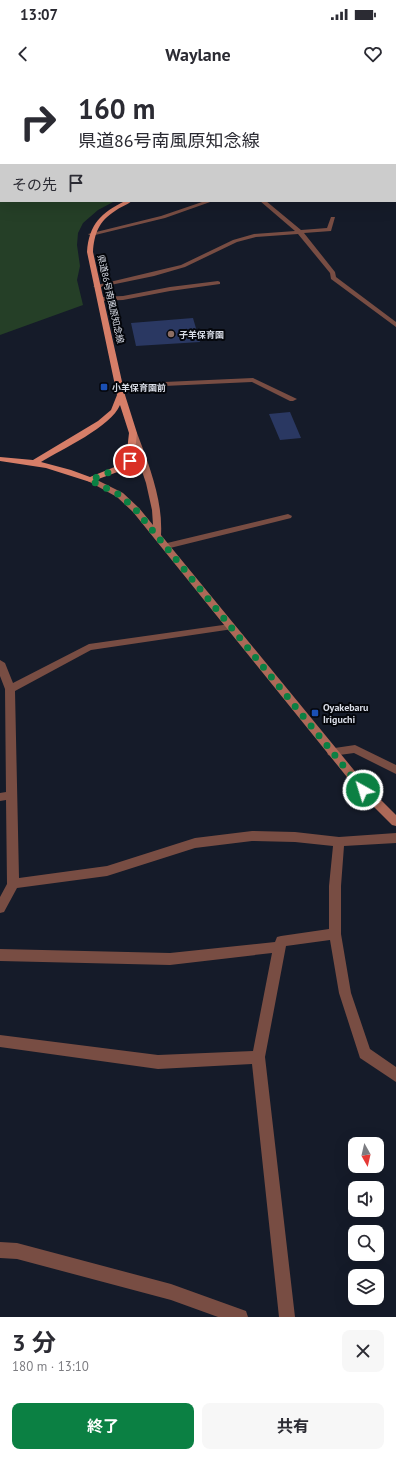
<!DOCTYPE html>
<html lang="ja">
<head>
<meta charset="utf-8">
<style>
	:root { --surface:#fff; --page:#f7f7f7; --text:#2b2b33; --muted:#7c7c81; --accent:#0b8043 }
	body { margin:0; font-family:"PT Sans","Noto Sans JP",sans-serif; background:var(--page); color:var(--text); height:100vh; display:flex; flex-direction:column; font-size:15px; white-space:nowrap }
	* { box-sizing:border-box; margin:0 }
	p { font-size:13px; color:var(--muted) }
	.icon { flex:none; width:22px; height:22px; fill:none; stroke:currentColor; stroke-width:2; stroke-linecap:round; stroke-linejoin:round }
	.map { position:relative; height:1237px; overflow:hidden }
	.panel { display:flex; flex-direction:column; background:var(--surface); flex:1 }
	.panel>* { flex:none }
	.banner { position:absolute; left:0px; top:0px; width:396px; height:122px; box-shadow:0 4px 16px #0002; background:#fff; color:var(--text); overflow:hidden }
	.needle { width:26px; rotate:172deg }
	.tools { position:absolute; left:348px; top:1057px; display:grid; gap:8px }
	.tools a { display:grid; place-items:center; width:36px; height:36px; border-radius:8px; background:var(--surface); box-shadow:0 4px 16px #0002; font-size:20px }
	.pin { position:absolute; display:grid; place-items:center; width:34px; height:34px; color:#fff; margin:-17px; border:2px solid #fff; border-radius:50%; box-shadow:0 1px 4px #0007 }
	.me { position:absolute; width:44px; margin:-22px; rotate:321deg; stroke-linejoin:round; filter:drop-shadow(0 0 3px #0008) }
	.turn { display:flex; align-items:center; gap:14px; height:84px; padding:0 12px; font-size:18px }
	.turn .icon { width:52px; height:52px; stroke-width:2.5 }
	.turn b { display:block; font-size:28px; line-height:34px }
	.then { display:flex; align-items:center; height:38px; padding:0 12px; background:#0003; gap:8px; font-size:15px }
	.round { display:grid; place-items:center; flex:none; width:42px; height:42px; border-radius:8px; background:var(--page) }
	.head { display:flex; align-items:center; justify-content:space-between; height:68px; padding:0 12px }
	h1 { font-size:24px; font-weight:700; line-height:30px }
	.action { display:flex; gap:8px; margin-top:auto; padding:8px 12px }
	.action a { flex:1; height:46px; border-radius:8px; background:var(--accent); color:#fff; font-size:16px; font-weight:700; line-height:46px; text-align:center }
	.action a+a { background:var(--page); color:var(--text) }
	.status { display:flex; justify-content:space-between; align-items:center; height:28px; padding:0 20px; background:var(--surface); direction:ltr }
	.status svg { height:11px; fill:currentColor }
	header { display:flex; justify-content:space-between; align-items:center; height:52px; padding:0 12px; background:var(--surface); font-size:18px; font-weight:700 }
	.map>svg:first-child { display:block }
</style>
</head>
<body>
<div class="status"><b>13:07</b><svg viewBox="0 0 49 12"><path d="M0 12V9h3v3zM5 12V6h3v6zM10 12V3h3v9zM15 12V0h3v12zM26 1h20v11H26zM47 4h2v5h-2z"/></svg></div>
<header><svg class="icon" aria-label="back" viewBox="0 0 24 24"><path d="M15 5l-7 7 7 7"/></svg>Waylane<svg class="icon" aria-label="heart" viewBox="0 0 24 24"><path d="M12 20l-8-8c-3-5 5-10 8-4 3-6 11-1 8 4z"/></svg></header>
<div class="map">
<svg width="396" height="1237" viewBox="0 0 396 1237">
	<rect width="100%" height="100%" fill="#151b29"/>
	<path fill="#253f27" d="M 0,0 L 396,0 L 396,31 L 395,1 L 1,1 L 1,121 L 115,121 L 98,130 L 83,143 L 78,153 L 77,165 L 80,186 L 77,200 L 83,225 L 0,255 Z"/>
	<path fill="#2a3862" d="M 193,238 L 200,262 L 136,266 L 131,243 Z
		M 290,332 L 301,358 L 280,360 L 269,334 Z"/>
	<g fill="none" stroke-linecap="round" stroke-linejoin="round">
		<path fill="#784d43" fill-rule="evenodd" d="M 395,66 L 396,66 L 396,69 L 395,69 Z
			M 205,121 L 213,121 L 165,138 L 91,156 L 88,154 L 161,136 Z
			M 260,121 L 266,121 L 301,150 L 327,148 L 331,137 L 335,137 L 331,151 L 304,153 L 335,192 L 336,197 L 396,242 L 396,247 L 331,199 L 330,193 L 298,154 L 256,157 L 237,162 L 185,187 L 154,196 L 96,208 L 93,206 L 181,185 L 233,160 L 254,154 L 295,151 Z
			M 218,201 L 220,202 L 220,204 L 170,211 L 123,220 L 100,221 L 97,219 L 100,217 L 123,216 L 170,207 Z
			M 253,298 L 297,319 L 293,321 L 290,321 L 252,302 L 120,308 L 116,306 L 120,304 Z
			M 288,434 L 292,436 L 291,438 L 166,469 L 162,466 L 163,464 Z
			M 230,544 L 233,545 L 235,547 L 233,549 L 91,570 L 15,611 L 19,798 L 107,786 L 195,758 L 252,751 L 295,752 L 339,757 L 396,753 L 396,763 L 344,766 L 341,806 L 341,854 L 351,913 L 370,969 L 396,987 L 396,1002 L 360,978 L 339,913 L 330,860 L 286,866 L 265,977 L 295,1237 L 279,1237 L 252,984 L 158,989 L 0,967 L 0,955 L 158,975 L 253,971 L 272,873 L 170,885 L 0,881 L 0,869 L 170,873 L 275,862 L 277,857 L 281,856 L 329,849 L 329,806 L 333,766 L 295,762 L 252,761 L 195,768 L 107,796 L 17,808 L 4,832 L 0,833 L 0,817 L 7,804 L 6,720 L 0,721 L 0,713 L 6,712 L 5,609 L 0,596 L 0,580 L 5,583 L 13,603 L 89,564 Z
			M 355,665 L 396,685 L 396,694 L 354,673 L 332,676 L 328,675 L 327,672 L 328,669 Z
			M 0,1162 L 17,1163 L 171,1204 L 246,1231 L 248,1237 L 218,1237 L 171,1220 L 17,1179 L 0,1178 Z"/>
		<path fill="#ad6958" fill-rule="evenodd" d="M 130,351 L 133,351 L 137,353 C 149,385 163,420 161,455 L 367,706 L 396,735 L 396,746 L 392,745 L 359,712 L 133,432 L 117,417 L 86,400 L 90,398 L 93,398 L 123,413 L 139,428 L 153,445 L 152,430 L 146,403 L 129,353 Z"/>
		<path fill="#d67e68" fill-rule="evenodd" d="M 395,34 L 396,34 L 396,36 L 395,36 Z
			M 125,121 L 132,121 C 127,125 120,127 115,131 C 99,141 94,154 93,172 L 125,315 L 137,353 L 134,381 L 123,390 L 90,402 L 46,388 L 0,381 L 0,377 L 33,380 L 98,341 L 111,330 L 117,315 L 87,172 C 89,144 101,133 125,121 ZM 120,325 L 129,353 L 126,380 L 117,386 L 90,397 L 71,390 L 41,382 C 62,369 111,347 120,325 Z"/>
	</g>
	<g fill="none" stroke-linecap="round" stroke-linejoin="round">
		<path stroke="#0b8043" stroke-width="7" stroke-dasharray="0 12.6" d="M 130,381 L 120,388 L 90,400 L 120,415 L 136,430 L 363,710"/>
	</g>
	<circle fill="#8d6e63" stroke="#04060b" stroke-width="1.5" cx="171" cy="254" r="4"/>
	<g fill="#1a4fb4" stroke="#04060b" stroke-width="1.5">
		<rect x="100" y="303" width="8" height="8" rx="2"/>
		<rect x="311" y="629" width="8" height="8" rx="2"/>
	</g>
	<g text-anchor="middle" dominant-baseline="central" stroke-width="4" stroke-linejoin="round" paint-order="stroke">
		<g font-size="9" fill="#d8dce6" stroke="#04060b">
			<text transform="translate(111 219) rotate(77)">県道86号南風原知念線</text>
		</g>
		<g font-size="9" font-weight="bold" fill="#d8dce6" stroke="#04060b" text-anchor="start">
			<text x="179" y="254">子羊保育園</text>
			<text x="112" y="307">小羊保育園前</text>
		</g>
		<g font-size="10" font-weight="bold" fill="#d8dce6" stroke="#04060b" text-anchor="start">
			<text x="323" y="627">Oyakebaru<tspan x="323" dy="12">Iriguchi</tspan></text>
		</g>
	</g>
</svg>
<div class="tools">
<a><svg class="needle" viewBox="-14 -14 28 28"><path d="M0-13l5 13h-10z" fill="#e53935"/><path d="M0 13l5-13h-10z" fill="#7c7c81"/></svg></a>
<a><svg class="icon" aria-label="sound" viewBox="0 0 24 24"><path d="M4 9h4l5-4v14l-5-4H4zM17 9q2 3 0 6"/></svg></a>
<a><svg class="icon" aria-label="search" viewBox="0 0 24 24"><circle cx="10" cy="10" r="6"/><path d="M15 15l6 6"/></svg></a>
<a><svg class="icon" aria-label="layers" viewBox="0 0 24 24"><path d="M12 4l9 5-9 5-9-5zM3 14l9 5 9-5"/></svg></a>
</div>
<div class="pin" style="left:130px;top:381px;background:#d93025"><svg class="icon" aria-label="arrive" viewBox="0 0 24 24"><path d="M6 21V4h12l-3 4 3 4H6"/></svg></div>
<svg class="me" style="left:363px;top:710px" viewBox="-20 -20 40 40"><circle r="17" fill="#0b8043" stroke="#fff" stroke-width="3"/><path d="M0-11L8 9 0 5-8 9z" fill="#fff"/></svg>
<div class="banner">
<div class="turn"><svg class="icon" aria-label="right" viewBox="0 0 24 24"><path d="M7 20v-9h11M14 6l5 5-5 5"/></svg><div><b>160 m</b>県道86号南風原知念線</div></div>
<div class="then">その先<svg class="icon" aria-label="arrive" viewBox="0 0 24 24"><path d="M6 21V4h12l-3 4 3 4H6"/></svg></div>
</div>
</div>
<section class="panel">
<div class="head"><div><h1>3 分</h1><p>180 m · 13:10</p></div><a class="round"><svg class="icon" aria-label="close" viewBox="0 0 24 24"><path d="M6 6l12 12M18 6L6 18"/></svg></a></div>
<div class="action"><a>終了</a><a>共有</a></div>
</section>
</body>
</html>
